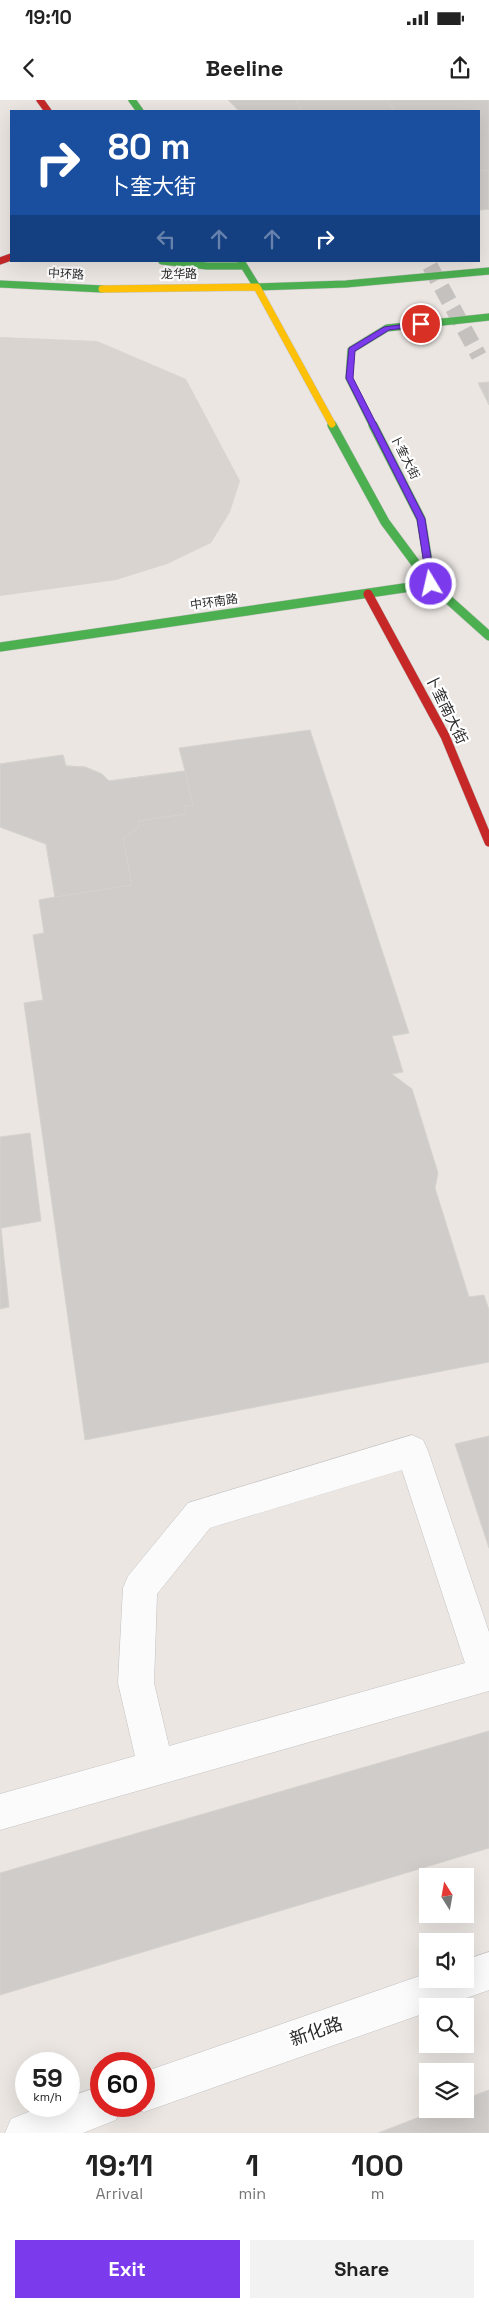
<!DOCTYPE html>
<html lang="en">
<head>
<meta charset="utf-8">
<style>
	:root { --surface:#fff; --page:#f2f2f2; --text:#222; --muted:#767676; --accent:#7c3aed }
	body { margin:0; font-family:"Space Grotesk","Noto Sans SC",sans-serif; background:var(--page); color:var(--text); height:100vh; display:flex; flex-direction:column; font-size:19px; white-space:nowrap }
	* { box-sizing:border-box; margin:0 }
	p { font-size:16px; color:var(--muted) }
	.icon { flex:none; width:28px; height:28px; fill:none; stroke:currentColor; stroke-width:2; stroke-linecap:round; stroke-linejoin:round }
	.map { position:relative; height:2033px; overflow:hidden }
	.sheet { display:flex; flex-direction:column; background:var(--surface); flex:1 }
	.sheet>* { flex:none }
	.guide { position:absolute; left:10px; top:10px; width:470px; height:152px; border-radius:0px; box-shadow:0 5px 20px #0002; background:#1a4fa0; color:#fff; overflow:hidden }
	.needle { width:32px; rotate:349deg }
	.controls { position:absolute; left:419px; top:1768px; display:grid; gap:10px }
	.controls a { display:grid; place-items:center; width:55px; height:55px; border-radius:0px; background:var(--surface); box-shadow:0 5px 20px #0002; font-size:25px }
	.speed { position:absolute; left:15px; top:1952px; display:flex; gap:10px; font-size:25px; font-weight:700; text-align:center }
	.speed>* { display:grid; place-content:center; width:65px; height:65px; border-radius:50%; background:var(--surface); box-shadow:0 5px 20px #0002; line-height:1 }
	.speed small { font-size:12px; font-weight:400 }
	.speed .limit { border:8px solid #d22; background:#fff; color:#111 }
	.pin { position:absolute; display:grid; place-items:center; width:42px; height:42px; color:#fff; margin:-21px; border:2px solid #fff; border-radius:50%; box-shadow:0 1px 5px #0007 }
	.me { position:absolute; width:55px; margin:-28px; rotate:351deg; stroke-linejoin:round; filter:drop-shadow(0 0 4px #0008) }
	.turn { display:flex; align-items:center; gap:18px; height:105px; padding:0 15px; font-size:22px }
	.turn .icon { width:65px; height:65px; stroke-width:2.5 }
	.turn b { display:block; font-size:35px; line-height:42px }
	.lanes { display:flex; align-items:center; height:48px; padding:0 15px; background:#0003; justify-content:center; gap:25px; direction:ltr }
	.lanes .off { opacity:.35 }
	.eta { display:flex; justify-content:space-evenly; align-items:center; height:85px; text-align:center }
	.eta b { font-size:30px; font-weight:800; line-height:35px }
	.button { display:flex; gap:10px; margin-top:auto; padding:10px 15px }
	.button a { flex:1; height:58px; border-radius:0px; background:var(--accent); color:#fff; font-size:20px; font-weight:800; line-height:58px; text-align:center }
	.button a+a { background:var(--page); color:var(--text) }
	.status { display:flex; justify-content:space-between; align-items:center; height:35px; padding:0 25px; background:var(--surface); direction:ltr }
	.status svg { height:14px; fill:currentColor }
	header { display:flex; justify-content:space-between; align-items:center; height:65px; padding:0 15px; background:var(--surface); font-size:22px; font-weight:800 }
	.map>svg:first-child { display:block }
</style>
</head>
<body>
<div class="status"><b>19:10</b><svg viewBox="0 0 49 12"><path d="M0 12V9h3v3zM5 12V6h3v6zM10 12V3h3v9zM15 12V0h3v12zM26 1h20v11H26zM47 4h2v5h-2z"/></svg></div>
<header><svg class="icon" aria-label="back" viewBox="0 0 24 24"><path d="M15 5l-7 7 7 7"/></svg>Beeline<svg class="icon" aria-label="share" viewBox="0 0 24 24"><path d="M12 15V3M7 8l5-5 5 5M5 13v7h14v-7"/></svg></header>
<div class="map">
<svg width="489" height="2033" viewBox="0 0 489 2033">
	<rect width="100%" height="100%" fill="#ebe6e2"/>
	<path fill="#d9d4d0" d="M 0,237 L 97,241 L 186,279 L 240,381 L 230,412 L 211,443 L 167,464 L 116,480 L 0,496 Z"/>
	<path fill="#d0ccc9" stroke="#d6d2ce" d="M 228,0 L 489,0 L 489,109 L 479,110 L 479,11 L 239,11 Z
		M 296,0 L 388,0 L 394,11 L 301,11 Z
		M 489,70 L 489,109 L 479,110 L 479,71 Z
		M 489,282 L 489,305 L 478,283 Z
		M 310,630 L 409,933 L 392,936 L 403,972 L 392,974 L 412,989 L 438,1073 L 435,1088 L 469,1197 L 484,1195 L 489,1210 L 489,1262 L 85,1340 L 24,903 L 43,900 L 33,835 L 44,833 L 39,800 L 55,797 L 46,744 L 0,727 L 0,664 L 63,655 L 66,666 L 85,667 L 102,674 L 109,681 L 185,671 L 179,648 Z
		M 63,655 L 66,666 L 85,667 L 102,674 L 109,681 L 185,671 L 193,705 L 185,706 L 186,714 L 138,721 L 139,726 L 135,730 L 123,738 L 132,785 L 55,797 L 46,744 L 0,727 L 0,664 Z
		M 30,1033 L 41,1121 L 1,1128 L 9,1207 L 0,1209 L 0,1037 Z
		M 489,1336 L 489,1448 L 455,1344 Z
		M 489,1631 L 489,1748 L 0,1895 L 0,1773 Z
		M 489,1990 L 489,2033 L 378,2033 L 440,2009 L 465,2009 L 465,1999 Z"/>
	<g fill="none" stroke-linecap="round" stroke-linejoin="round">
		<path stroke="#c5c1be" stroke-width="16" stroke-dasharray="16 8" stroke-linecap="butt" d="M 430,166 L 479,256"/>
		<g stroke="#c4c3c3" stroke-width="1">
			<path id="street" d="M 412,1335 L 423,1340 L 428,1351 L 489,1532 L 489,1591 L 0,1730 L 0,1694 L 135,1656 L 118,1583 L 123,1488 L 128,1476 L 188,1403 ZM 402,1370 L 465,1563 L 169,1646 L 154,1583 L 157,1494 L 210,1428 Z
				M 489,1852 L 489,1890 L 444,1906 L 428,1906 L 428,1912 L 144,2012 L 130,2006 L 144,2006 L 144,1972 L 428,1873 L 428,1879 L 465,1879 L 465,1860 Z
				M 101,1986 L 101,2006 L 122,2006 L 116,2020 L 83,2033 L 5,2033 L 11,2019 L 43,2006 L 69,2006 L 69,1997 Z"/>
		</g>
		<g stroke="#c4c3c3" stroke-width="8">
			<path id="fast-far1" d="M 132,0 L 140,11
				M 162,161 L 207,166 L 244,166
				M 241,161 L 257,187 L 346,184 L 489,171
				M 0,184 L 102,189
				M 332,324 L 333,326
				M 373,326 L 349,278 L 351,250 L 387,228 L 489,217"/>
		</g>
		<g stroke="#c4c3c3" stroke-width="10">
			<path id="fast" d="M 332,325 L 385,422 L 431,484 L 489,536
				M 373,325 L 421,419 L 431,480
				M 0,547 L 431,484"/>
		</g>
		<g stroke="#c4c3c3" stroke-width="8">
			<path id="slow" d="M 102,189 L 257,187 L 332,324"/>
		</g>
		<g stroke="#c4c3c3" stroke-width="8">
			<path id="jam-far1" d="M 40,0 L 48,11
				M 0,161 L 11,157"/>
		</g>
		<g stroke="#c4c3c3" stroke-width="10">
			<path id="jam" d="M 368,494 L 445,636 L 489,742"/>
		</g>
		<use href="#street" fill="#fcfbfb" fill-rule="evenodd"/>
		<use href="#fast-far1" stroke="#4caf50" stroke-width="7"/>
		<use href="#fast" stroke="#4caf50" stroke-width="9"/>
		<use href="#slow" stroke="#ffc107" stroke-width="7"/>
		<use href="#jam-far1" stroke="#c62828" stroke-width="7"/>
		<use href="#jam" stroke="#c62828" stroke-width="9"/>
	</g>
	<path fill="#7c3aed" stroke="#51269a" d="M 421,222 L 423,226 L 389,230 L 355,251 L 353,278 L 425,419 L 435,484 L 431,487 L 427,484 L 417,419 L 346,278 L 349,248 L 384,227 Z"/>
	<g text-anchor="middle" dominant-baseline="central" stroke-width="4.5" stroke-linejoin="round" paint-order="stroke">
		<g font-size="12" fill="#2c2c2c" stroke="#fff">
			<text transform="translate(66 174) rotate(3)">中环路</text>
			<text x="179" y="174">龙华路</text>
			<text transform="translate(405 357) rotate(63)">卜奎大街</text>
			<text transform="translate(214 502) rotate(-8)">中环南路</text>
		</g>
		<g font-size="15" fill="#2c2c2c" stroke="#fff">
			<text transform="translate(447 609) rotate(64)">卜奎南大街</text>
		</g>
		<g font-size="18" fill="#2c2c2c" stroke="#fff">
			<text transform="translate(316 1931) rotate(-19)">新化路</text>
		</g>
	</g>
</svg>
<div class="controls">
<a><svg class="needle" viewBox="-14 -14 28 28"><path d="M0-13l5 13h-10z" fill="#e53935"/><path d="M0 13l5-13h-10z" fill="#767676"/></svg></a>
<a><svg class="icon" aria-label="sound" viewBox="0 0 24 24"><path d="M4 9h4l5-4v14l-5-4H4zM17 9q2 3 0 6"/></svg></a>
<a><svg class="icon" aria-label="search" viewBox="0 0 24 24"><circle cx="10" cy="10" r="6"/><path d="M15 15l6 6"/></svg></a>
<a><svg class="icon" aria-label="layers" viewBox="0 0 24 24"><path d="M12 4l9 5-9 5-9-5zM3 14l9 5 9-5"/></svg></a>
</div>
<div class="speed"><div>59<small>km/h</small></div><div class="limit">60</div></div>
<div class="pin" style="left:421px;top:224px;background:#d93025"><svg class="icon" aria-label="arrive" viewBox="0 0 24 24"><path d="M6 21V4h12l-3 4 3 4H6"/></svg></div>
<svg class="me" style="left:431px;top:484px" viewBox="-20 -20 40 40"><circle r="17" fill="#7c3aed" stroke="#fff" stroke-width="3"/><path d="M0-11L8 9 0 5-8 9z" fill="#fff"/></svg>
<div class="guide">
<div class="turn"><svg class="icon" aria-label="right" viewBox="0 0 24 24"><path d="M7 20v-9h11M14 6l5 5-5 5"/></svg><div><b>80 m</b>卜奎大街</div></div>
<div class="lanes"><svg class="icon off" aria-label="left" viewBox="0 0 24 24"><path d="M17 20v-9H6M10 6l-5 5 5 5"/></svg><svg class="icon off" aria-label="ahead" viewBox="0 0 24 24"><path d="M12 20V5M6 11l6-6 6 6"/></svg><svg class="icon off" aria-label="ahead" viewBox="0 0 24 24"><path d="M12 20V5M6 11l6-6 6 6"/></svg><svg class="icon" aria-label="right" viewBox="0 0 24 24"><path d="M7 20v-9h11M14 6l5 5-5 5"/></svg></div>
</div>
</div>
<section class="sheet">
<div class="eta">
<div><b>19:11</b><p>Arrival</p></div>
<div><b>1</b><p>min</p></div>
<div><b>100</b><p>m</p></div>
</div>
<div class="button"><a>Exit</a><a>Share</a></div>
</section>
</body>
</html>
